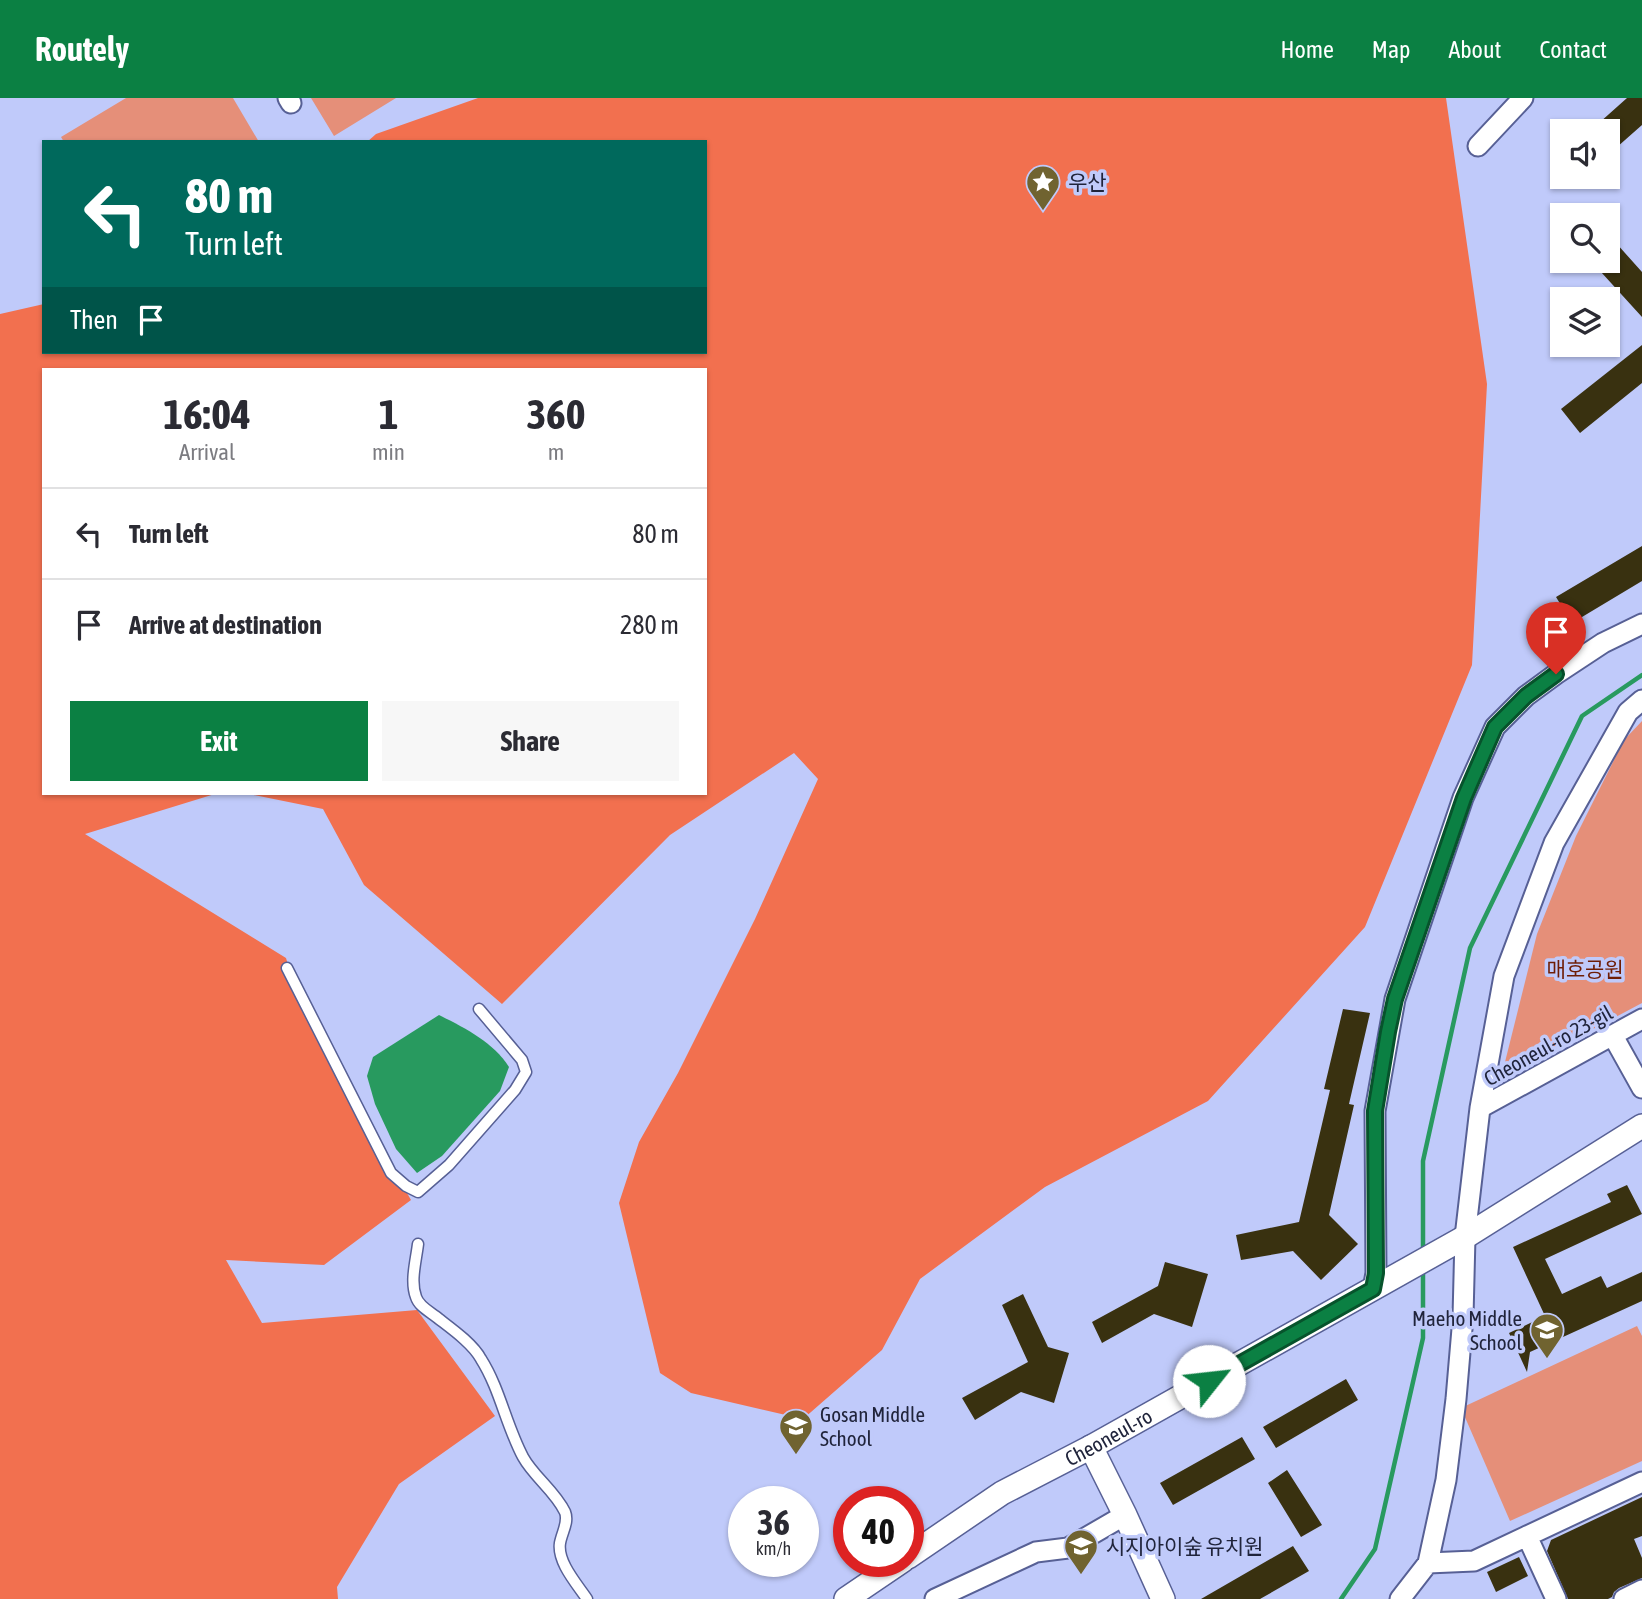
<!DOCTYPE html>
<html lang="en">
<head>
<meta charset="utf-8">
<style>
	:root { --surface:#fff; --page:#f7f7f7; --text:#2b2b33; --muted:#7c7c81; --line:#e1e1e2; --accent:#0b8043 }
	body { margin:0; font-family:"Asap Condensed","Noto Sans KR",sans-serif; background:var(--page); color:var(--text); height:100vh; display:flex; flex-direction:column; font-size:26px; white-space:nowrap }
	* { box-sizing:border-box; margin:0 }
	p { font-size:23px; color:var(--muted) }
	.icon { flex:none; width:38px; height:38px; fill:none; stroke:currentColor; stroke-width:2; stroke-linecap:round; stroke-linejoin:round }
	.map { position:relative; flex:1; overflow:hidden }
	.side { position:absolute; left:42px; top:270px; width:665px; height:427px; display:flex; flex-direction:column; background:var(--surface); border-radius:0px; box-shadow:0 2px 5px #0004 }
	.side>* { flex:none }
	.banner { position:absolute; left:42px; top:42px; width:665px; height:214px; border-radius:0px; box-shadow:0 2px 5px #0004; background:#00695c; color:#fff; overflow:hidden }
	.controls { position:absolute; left:1550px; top:21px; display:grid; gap:14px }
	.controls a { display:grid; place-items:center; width:70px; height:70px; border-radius:0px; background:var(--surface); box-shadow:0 2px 5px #0004; font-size:35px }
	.speed { position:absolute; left:728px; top:1388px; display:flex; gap:14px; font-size:35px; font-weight:700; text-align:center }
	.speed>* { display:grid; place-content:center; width:91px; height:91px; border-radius:50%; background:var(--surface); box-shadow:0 2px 5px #0004; line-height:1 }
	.speed small { font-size:18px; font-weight:400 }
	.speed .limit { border:10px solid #d22; background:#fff; color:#111 }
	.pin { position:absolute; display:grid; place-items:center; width:60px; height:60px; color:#fff; margin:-72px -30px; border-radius:50% 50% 50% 0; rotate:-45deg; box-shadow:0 0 7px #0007 }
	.pin .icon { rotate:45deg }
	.me { position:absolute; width:77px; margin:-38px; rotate:61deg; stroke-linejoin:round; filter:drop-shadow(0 0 5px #0008) }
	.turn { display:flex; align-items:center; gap:24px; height:147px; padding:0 28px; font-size:32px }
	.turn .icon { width:91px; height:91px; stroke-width:2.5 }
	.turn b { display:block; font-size:49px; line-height:60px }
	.then { display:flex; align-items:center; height:66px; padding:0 28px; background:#0003; gap:14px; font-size:26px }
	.eta { display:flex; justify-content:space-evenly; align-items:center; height:119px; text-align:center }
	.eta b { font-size:42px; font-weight:700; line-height:49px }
	.cta { display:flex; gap:14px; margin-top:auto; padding:14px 28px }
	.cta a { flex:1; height:80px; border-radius:0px; background:var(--accent); color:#fff; font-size:28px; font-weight:700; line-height:80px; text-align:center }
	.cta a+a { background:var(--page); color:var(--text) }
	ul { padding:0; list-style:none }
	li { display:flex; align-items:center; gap:21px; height:91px; padding:0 28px; border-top:2px solid var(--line) }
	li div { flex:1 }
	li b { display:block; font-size:26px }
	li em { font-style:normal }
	header { display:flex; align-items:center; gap:42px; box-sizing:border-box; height:98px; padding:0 35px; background:var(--accent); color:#fff }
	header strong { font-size:33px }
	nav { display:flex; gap:38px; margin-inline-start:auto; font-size:24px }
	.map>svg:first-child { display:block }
</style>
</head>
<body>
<header>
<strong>Routely</strong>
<nav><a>Home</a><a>Map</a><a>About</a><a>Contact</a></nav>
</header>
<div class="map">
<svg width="1642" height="1501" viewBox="0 0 1642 1501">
	<rect width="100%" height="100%" fill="#c0cafa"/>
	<path fill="#e58f79" d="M 126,0 L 233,0 L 259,44 L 64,44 L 61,39 Z
		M 311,0 L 396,0 L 334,38 Z
		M 1642,623 L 1642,905 L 1501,980 L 1537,836 L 1576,738 L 1624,642 Z
		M 1637,1228 L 1642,1238 L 1642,1363 L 1510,1423 L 1461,1310 Z"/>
	<path fill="#f2704f" d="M 478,0 L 1446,0 L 1487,286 L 1472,567 L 1365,829 L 1208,1003 L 1045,1089 L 920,1181 L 882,1252 L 803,1321 L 691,1295 L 660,1275 L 619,1105 L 639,1044 L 678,975 L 755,821 L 818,681 L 794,655 L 670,737 L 502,906 L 364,787 L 323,711 L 244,695 L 705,695 L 705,271 L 44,271 L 44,695 L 218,695 L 85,736 L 286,860 L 301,910 L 411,1102 L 324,1167 L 226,1162 L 262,1225 L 417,1212 L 495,1318 L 399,1386 L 337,1489 L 338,1501 L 0,1501 L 0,216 L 44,206 L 44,254 L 705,254 L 705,44 L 367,44 L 376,36 Z"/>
	<path fill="#289a5f" d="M 439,917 C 465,930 493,944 509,969 L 500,993 L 442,1058 L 417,1075 L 396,1051 L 375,1006 L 367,978 L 373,959 Z"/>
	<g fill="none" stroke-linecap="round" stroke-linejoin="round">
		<path stroke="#289a5f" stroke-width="4.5" d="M 1423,1152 L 1423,1063 L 1470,850 L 1582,618 L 1642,577
			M 1341,1501 L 1375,1451 L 1423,1240 L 1423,1171"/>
	</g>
	<path fill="#393110" d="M 1627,0 L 1642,0 L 1642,27 L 1608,57 L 1608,33 L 1590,33 Z
		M 1608,136 L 1642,174 L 1642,219 L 1591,163 L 1608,163 Z
		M 1642,247 L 1642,285 L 1580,335 L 1561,311 Z
		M 1642,448 L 1642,483 L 1572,525 L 1556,499 Z
		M 1343,911 L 1370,915 L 1349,1006 L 1354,1007 L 1329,1117 L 1358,1146 L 1321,1182 L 1293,1153 L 1241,1162 L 1236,1137 L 1299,1124 L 1330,992 L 1324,991 Z
		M 1627,1087 L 1642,1116 L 1545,1161 L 1562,1196 L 1601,1178 L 1607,1190 L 1642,1174 L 1642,1203 L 1530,1254 L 1527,1274 L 1509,1235 L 1545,1218 L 1513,1149 L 1611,1104 L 1607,1096 Z
		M 1165,1164 L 1208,1176 L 1192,1229 L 1154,1216 L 1102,1245 L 1092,1224 L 1158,1188 Z
		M 1023,1196 L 1048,1249 L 1069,1255 L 1054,1305 L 1021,1294 L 975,1322 L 962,1300 L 1028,1264 L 1002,1207 Z
		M 1346,1281 L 1358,1302 L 1276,1350 L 1263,1329 Z
		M 1242,1339 L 1255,1361 L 1173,1407 L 1160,1385 Z
		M 1287,1372 L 1322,1427 L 1301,1439 L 1268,1385 Z
		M 1642,1399 L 1642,1438 L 1634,1441 L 1642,1460 L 1642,1480 L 1619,1490 L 1614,1494 L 1612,1499 L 1608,1501 L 1568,1501 L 1547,1453 L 1551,1442 Z
		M 1293,1448 L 1309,1473 L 1260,1501 L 1201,1501 Z
		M 1519,1459 L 1528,1478 L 1496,1494 L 1487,1474 Z"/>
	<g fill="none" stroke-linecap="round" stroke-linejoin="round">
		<g stroke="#576095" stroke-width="13">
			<path id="service" d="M 287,870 L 391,1075 L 406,1088 L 418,1094 L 449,1067 L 515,992 L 526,974 L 522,962 L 479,911
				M 418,1146 C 416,1163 410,1183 416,1199 C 419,1209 431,1214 439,1221 C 452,1231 473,1246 481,1261 C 500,1291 506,1327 523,1359 C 534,1379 555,1393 565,1414 C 569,1424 562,1434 560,1445 C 557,1464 577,1486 587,1501"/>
		</g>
		<g stroke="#576095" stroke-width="23">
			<path id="minor" d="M 288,0 L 291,5
				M 1478,48 L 1523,0
				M 1613,938 L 1642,990
				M 1480,1010 L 1642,921
				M 1373,1191 L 1376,1175 L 1375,1013 L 1395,901 L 1463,700 L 1495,629 L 1526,598 L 1556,576 L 1603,545 L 1642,526
				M 1527,1438 L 1556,1501
				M 1428,1465 L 1446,1382 L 1456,1301 L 1463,1219 L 1465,1139 L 1480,1010 L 1504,878 L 1554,745 L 1628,614 L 1642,602
				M 935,1501 L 1036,1454 L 1068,1450 L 1125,1417
				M 1400,1501 L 1428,1465 L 1474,1463 L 1642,1384
				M 1624,1501 L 1642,1492"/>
		</g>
		<g stroke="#576095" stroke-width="26">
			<g id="tertiary">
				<path d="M 1091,1349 L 1125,1417 L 1163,1501"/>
				<path id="s1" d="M 908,1459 L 1002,1395 L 1091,1349 L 1465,1139 L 1642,1028"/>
				<path d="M 846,1501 L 902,1463"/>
			</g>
		</g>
		<use href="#service" stroke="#fff" stroke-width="10"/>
		<use href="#minor" stroke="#fff" stroke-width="19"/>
		<use href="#tertiary" stroke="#fff" stroke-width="23"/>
	</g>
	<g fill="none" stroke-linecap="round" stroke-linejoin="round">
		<g stroke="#07532c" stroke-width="18">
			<path id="route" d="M 1209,1283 L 1373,1191 L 1376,1175 L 1375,1013 L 1388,934 L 1395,901 L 1464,700 L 1495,629 L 1526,598 L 1556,576"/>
		</g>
		<use href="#route" stroke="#0b8043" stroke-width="12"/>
	</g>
	<defs>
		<g id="sight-pin" transform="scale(1.75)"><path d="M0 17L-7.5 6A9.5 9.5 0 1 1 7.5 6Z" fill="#706330" stroke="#c0cafa"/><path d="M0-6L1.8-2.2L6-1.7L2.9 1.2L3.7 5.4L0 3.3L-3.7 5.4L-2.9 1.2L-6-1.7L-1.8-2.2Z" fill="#fff"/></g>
		<g id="school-pin" transform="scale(1.75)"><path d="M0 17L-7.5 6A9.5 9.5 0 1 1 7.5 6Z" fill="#706330" stroke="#c0cafa"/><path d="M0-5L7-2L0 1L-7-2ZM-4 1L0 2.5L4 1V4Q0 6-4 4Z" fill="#fff"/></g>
	</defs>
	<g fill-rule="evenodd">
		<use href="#sight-pin" x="1043" y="84"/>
		<use href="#school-pin" x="1547" y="1232"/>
		<use href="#school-pin" x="796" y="1328"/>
		<use href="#school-pin" x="1081" y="1448"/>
	</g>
	<g text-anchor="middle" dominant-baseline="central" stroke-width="7" stroke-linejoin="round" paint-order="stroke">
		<g font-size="21" fill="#20243b" stroke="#c0cafa" text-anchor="start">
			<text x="1068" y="84">우산</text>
			<text x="1522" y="1220" text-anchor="end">Maeho Middle<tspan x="1522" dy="24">School</tspan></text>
			<text x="820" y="1316">Gosan Middle<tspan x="820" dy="24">School</tspan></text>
			<text x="1106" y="1448">시지아이숲 유치원</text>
		</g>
		<g font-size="21" fill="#6e1d05" stroke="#c0cafa">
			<text x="1585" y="871">매호공원</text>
		</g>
		<g font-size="21" fill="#20243b" stroke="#c0cafa">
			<text transform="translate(1548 947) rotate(-29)">Cheoneul-ro 23-gil</text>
			<text stroke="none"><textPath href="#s1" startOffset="234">Cheoneul-ro</textPath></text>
		</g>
	</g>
</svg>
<div class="controls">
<a><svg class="icon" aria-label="sound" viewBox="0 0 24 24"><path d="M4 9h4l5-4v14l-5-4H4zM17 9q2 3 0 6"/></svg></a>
<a><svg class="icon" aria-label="search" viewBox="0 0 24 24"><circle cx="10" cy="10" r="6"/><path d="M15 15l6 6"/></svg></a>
<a><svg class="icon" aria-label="layers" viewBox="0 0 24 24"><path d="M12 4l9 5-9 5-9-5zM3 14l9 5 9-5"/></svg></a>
</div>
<div class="speed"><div>36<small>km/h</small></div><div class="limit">40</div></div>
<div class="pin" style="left:1556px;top:576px;background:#d93025"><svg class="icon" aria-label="arrive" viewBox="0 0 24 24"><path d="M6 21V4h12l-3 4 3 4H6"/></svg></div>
<svg class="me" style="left:1209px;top:1283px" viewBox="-20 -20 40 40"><circle r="19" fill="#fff"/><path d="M0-13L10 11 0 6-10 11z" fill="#0b8043"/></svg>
<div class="banner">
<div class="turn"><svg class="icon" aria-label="left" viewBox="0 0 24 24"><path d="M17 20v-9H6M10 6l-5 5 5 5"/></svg><div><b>80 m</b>Turn left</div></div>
<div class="then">Then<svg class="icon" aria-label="arrive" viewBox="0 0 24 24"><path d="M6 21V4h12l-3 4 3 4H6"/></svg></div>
</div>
<section class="side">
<div class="eta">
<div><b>16:04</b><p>Arrival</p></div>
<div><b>1</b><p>min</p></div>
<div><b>360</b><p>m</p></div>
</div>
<ul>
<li><svg class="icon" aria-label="left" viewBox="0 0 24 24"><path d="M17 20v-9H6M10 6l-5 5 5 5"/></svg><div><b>Turn left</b></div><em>80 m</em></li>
<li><svg class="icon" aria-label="arrive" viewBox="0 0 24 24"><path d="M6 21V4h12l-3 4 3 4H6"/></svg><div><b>Arrive at destination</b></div><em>280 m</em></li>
</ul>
<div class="cta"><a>Exit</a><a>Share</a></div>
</section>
</div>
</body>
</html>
